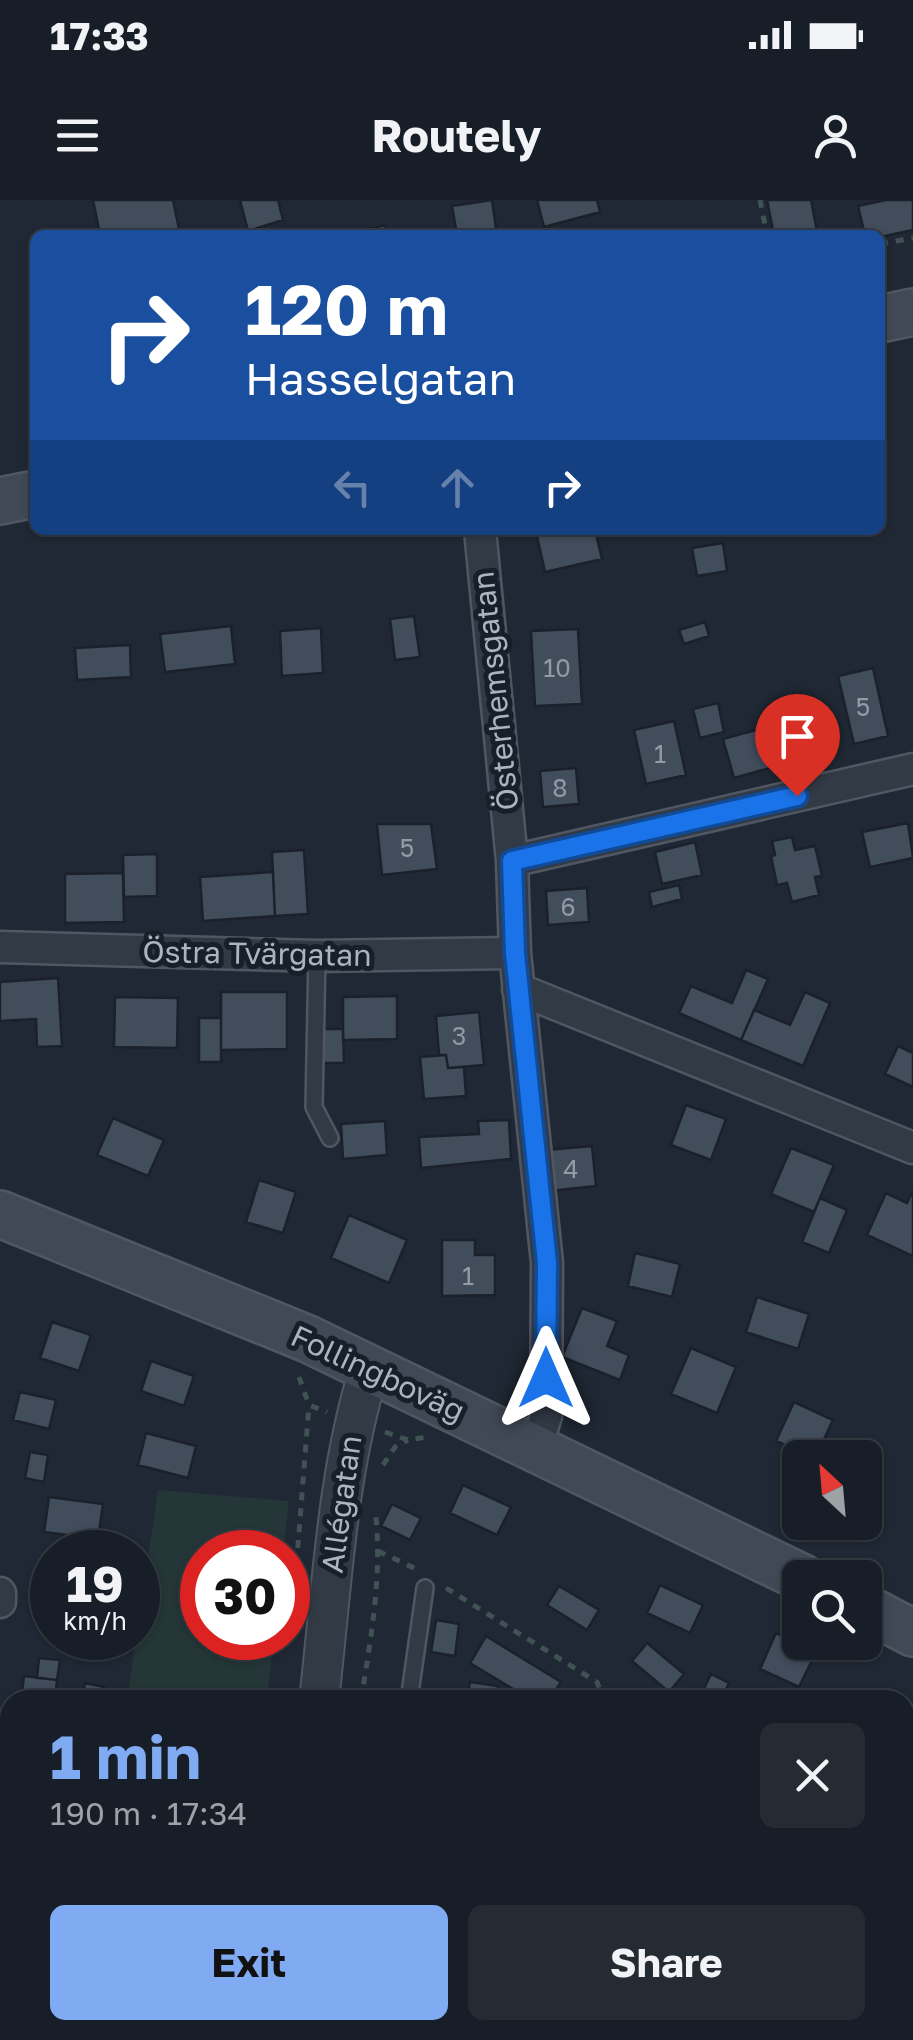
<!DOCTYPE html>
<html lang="en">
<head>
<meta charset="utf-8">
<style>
	:root { --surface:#171e27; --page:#242b33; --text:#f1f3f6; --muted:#9ea2a7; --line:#363c44; --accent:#80abf3 }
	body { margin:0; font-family:"Golos Text",sans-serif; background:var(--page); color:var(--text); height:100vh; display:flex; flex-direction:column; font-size:38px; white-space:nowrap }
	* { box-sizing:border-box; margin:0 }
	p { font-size:32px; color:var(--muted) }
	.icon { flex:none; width:55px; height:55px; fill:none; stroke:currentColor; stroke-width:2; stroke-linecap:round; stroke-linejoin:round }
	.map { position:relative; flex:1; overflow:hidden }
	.side { position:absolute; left:0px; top:1490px; width:915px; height:350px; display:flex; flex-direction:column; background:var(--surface); border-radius:30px 30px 0 0; box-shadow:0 2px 8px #0004,0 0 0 2px var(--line) }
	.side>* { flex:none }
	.hud { position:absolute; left:30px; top:30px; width:855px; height:305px; border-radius:15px; box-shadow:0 2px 8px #0004,0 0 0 2px var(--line); background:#1a4fa0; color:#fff; overflow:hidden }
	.needle { width:65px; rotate:334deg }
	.tools { position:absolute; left:782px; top:1240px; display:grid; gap:20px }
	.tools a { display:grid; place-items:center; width:100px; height:100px; border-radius:15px; background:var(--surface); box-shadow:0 2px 8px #0004,0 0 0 2px var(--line); font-size:50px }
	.speed { position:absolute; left:30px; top:1330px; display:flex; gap:20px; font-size:50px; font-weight:700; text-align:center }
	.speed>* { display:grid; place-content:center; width:130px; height:130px; border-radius:50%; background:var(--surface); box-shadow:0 2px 8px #0004,0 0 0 2px var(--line); line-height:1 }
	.speed small { font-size:25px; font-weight:400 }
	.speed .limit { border:15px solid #d22; background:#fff; color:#111 }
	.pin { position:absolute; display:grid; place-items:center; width:85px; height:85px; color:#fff; margin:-102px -42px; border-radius:50% 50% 50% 0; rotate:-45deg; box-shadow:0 0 10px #0007 }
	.pin .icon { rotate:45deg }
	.me { position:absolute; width:110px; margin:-55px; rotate:0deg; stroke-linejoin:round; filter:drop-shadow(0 0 8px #0008) }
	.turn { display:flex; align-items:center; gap:35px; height:210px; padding:0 50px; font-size:45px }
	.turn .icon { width:130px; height:130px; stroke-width:2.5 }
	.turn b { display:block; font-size:70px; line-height:85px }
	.lanes { display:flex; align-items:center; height:95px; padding:0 50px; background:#0003; justify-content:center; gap:50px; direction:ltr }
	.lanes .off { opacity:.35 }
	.round { display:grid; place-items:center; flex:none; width:105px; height:105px; border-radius:15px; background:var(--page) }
	.overview { display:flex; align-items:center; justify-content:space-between; height:170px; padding:0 50px }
	h1 { font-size:60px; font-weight:700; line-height:75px; color:var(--accent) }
	.cta { display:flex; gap:20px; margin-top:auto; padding:20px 50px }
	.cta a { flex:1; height:115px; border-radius:15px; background:var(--accent); color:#111; font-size:40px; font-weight:700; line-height:115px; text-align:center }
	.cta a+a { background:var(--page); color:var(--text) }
	.status { display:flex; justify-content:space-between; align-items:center; height:70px; padding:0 50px; background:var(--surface); direction:ltr }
	.status svg { height:28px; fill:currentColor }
	header { display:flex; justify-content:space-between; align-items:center; height:130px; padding:0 50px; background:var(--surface); font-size:45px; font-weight:700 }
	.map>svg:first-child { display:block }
</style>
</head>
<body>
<div class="status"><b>17:33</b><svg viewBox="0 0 49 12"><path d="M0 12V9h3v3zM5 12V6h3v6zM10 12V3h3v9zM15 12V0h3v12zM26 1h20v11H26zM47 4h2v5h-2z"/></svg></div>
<header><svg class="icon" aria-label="menu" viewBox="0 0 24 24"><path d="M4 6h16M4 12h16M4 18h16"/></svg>Routely<svg class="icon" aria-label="person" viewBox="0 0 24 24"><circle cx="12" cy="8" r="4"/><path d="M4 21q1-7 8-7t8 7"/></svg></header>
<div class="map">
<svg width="913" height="1840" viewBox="0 0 913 1840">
	<rect width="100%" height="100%" fill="#1f2834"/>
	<path fill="#243637" d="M 158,1290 L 289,1301 L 283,1352 L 202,1352 L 202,1438 L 274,1438 L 267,1500 L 127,1500 Z
		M 905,1655 L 913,1659 L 913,1742 L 905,1739 Z"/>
	<path fill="#424d5c" stroke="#1a212b" stroke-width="2.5" d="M 93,0 L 173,0 L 179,29 L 150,35 L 100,35 Z
		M 240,0 L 278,0 L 283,20 L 248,31 Z
		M 492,0 L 497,35 L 457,35 L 452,6 Z
		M 537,0 L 597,0 L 600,12 L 544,27 Z
		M 767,0 L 811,0 L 817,31 L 774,35 Z
		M 886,0 L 913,0 L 913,30 L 880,37 L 865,35 L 858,6 Z
		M 385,25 L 388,35 L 348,35 Z
		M 595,330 L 602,359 L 545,372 L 536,332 Z
		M 723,343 L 727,371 L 697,376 L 692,348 Z
		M 414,416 L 420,457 L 395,460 L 390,419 Z
		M 705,422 L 709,436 L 684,444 L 679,430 Z
		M 231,426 L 235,464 L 165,472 L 160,434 Z
		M 321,428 L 323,473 L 282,476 L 280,431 Z
		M 578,429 L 582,504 L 535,506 L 531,431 Z
		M 130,445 L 131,477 L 77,480 L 75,448 Z
		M 873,468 L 888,536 L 854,544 L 838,476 Z
		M 718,503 L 724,532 L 700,538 L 693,509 Z
		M 674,521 L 686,575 L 646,584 L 634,530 Z
		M 767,527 L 777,566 L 734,578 L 723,539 Z
		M 576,568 L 579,604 L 543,607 L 540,571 Z
		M 908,623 L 913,658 L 870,667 L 862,632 Z
		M 377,624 L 431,624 L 437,669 L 382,675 Z
		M 792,637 L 795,650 L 815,646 L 822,676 L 815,677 L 819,695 L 792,702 L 787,683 L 777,685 L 771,656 L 775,655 L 772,641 Z
		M 695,642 L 702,675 L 662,684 L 655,652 Z
		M 304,650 L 308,714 L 275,716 L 272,652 Z
		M 157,654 L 157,696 L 124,697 L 123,655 Z
		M 273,672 L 275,716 L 203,721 L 200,677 Z
		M 123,673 L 124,722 L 65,723 L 65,674 Z
		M 679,685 L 682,699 L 652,707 L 649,692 Z
		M 587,688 L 589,722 L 548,725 L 546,691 Z
		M 746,770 L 768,779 L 741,840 L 679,813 L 691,786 L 732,803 Z
		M 58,778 L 62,846 L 37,847 L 36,819 L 0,821 L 0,782 Z
		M 221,792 L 287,792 L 287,849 L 221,850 Z
		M 805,792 L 830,803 L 803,866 L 741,840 L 754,810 L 790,825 Z
		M 397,796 L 397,839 L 343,840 L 343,797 Z
		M 115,797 L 178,798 L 177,848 L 114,847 Z
		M 479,812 L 484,865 L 448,868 L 446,855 L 439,855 L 436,816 Z
		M 199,818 L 221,818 L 221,862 L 199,862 Z
		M 321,829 L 343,829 L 344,863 L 321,863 Z
		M 898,846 L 913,853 L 913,887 L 885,874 Z
		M 446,855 L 448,868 L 464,867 L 466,896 L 424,899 L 420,857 Z
		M 686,905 L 726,919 L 711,960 L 671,945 Z
		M 113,918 L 164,940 L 148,976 L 97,955 Z
		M 509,920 L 511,959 L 421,968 L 419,937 L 479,934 L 478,921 Z
		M 385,921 L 387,955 L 343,959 L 341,924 Z
		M 592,946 L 596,986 L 550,991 L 546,950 Z
		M 791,948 L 834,965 L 814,1012 L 771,994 Z
		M 259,980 L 296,992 L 283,1033 L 246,1022 Z
		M 913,990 L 913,1056 L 867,1035 L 886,993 L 907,1003 Z
		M 820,998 L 847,1010 L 829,1053 L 802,1042 Z
		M 349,1015 L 407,1040 L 389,1083 L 331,1058 Z
		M 442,1040 L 475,1040 L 475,1055 L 495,1055 L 495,1095 L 442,1096 Z
		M 635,1053 L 680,1064 L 672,1097 L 628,1086 Z
		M 757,1097 L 809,1114 L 798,1149 L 746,1132 Z
		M 582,1108 L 617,1121 L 607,1146 L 629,1155 L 620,1180 L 562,1157 Z
		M 52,1122 L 91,1135 L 79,1171 L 40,1158 Z
		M 691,1148 L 736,1167 L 717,1213 L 671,1194 Z
		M 151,1161 L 194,1176 L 184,1206 L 141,1191 Z
		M 20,1192 L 56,1200 L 49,1229 L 13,1220 Z
		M 794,1202 L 833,1220 L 815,1258 L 776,1241 Z
		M 146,1233 L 196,1246 L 188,1278 L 138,1265 Z
		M 30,1252 L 48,1255 L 44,1282 L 25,1278 Z
		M 463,1285 L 511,1307 L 497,1335 L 450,1313 Z
		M 49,1297 L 103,1304 L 98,1339 L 44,1332 Z
		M 392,1304 L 421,1318 L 410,1340 L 381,1326 Z
		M 660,1385 L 703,1405 L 690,1433 L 647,1413 Z
		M 559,1386 L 599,1410 L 587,1430 L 547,1405 Z
		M 436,1420 L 459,1424 L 455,1456 L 431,1452 Z
		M 776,1433 L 816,1452 L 799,1487 L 760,1469 Z
		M 486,1436 L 561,1482 L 549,1500 L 531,1500 L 470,1463 Z
		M 647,1443 L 684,1474 L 669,1492 L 632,1461 Z
		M 39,1458 L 60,1460 L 57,1480 L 37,1478 Z
		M 711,1474 L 729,1483 L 721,1500 L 699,1499 Z
		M 24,1476 L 57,1480 L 55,1500 L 21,1500 Z
		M 470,1482 L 498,1486 L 496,1500 L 467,1500 Z
		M 85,1483 L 104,1487 L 102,1500 L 82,1500 Z
		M 895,1495 L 913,1504 L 913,1548 L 905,1544 L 905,1500 L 892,1500 Z
		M 6,1596 L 10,1597 L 10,1626 L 1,1624 Z
		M 20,1830 L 115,1830 L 132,1833 L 131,1840 L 19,1840 Z
		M 570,1830 L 600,1830 L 599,1840 L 569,1840 Z
		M 634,1830 L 665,1830 L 664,1840 L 632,1840 Z
		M 734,1830 L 785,1830 L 788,1840 L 737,1840 Z
		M 846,1830 L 891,1830 L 892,1840 L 846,1840 Z
		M 407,1831 L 473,1840 L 406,1840 Z"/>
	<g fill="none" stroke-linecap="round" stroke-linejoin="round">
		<g stroke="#505763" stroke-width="20">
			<path id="service" d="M 317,756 L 314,907 L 330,938
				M 409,1500 L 425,1388
				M 356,1840 L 358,1830"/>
		</g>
		<g stroke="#505763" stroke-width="35">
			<path id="minor" d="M 480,330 L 512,661 L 515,753 L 547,1063 L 546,1216 L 536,1248
				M 512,661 L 913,569
				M 0,747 L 317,756 L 515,753
				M 518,789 L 913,948
				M 0,1393 L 0,1402"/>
		</g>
		<g stroke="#505763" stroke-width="42">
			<path id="tertiary" d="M 319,1500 C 332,1389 336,1278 369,1170
				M 270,1840 L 272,1830"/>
		</g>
		<g stroke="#505763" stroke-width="50">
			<path id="secondary" d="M 880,119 L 913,112
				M 0,301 L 35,294
				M 0,1014 L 308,1139 L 803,1378
				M 865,1408 L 913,1433"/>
		</g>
		<path stroke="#405254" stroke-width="5" stroke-dasharray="8 8" stroke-linecap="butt" d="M 760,0 L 767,35
			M 880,44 L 913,38
			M 299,1177 L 309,1205 L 327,1212
			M 385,1232 L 408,1240 L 427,1237
			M 383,1265 L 395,1247 L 408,1240
			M 378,1351 L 416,1369
			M 836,1362 L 857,1373
			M 446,1388 L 597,1482 L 604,1500
			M 294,1396 L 309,1205
			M 361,1500 C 371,1437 383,1373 375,1309
			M 0,1758 L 10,1759
			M 546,1840 L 547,1830"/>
		<use href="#service" stroke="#323a45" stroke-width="15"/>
		<use href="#minor" stroke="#323a45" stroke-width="30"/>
		<use href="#tertiary" stroke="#323a45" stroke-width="38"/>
		<use href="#secondary" stroke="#414957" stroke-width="45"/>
	</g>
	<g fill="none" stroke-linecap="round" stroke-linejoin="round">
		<g stroke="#114b97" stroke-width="25">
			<path id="route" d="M 546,1178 L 547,1063 L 515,753 L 512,661 L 797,596"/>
		</g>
		<use href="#route" stroke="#1a73e8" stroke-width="18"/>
	</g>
	<g text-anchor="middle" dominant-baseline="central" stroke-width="10" stroke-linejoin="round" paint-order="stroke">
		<g font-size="25" fill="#929aa8">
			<text x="557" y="467">10</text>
			<text x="863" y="506">5</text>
			<text x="660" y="553">1</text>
			<text x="560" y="587">8</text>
			<text x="407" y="647">5</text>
			<text x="568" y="706">6</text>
			<text x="459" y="835">3</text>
			<text x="571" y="968">4</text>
			<text x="468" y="1075">1</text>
		</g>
		<g font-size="30" fill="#acb4c2" stroke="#181f29">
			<text transform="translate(495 491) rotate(-96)">Österhemsgatan</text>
			<text transform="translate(257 753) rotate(1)">Östra Tvärgatan</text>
			<text transform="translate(378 1173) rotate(25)">Follingboväg</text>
			<text transform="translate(341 1304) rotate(-82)">Allégatan</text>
		</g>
	</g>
</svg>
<div class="tools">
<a><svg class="needle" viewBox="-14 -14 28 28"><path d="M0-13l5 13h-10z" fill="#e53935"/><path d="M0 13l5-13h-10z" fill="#9ea2a7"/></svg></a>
<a><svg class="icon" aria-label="search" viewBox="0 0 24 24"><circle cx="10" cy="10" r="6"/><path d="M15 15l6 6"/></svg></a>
</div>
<div class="speed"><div>19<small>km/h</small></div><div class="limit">30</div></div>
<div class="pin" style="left:797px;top:596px;background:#d93025"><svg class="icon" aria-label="arrive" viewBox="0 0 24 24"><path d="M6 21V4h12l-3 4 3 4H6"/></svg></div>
<svg class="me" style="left:546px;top:1178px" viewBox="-20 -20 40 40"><path d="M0-17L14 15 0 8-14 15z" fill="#1a73e8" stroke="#fff" stroke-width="4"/></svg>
<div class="hud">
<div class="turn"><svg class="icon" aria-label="right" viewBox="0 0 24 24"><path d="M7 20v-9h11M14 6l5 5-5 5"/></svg><div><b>120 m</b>Hasselgatan</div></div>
<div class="lanes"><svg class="icon off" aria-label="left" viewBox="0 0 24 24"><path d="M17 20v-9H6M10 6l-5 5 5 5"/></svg><svg class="icon off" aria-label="ahead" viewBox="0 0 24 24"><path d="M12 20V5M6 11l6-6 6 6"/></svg><svg class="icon" aria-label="right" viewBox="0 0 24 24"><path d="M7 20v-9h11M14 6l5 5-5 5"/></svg></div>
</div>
<section class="side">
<div class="overview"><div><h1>1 min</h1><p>190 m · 17:34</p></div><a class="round"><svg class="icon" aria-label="close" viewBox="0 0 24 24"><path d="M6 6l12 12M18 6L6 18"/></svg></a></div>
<div class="cta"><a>Exit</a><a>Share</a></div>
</section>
</div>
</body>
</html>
